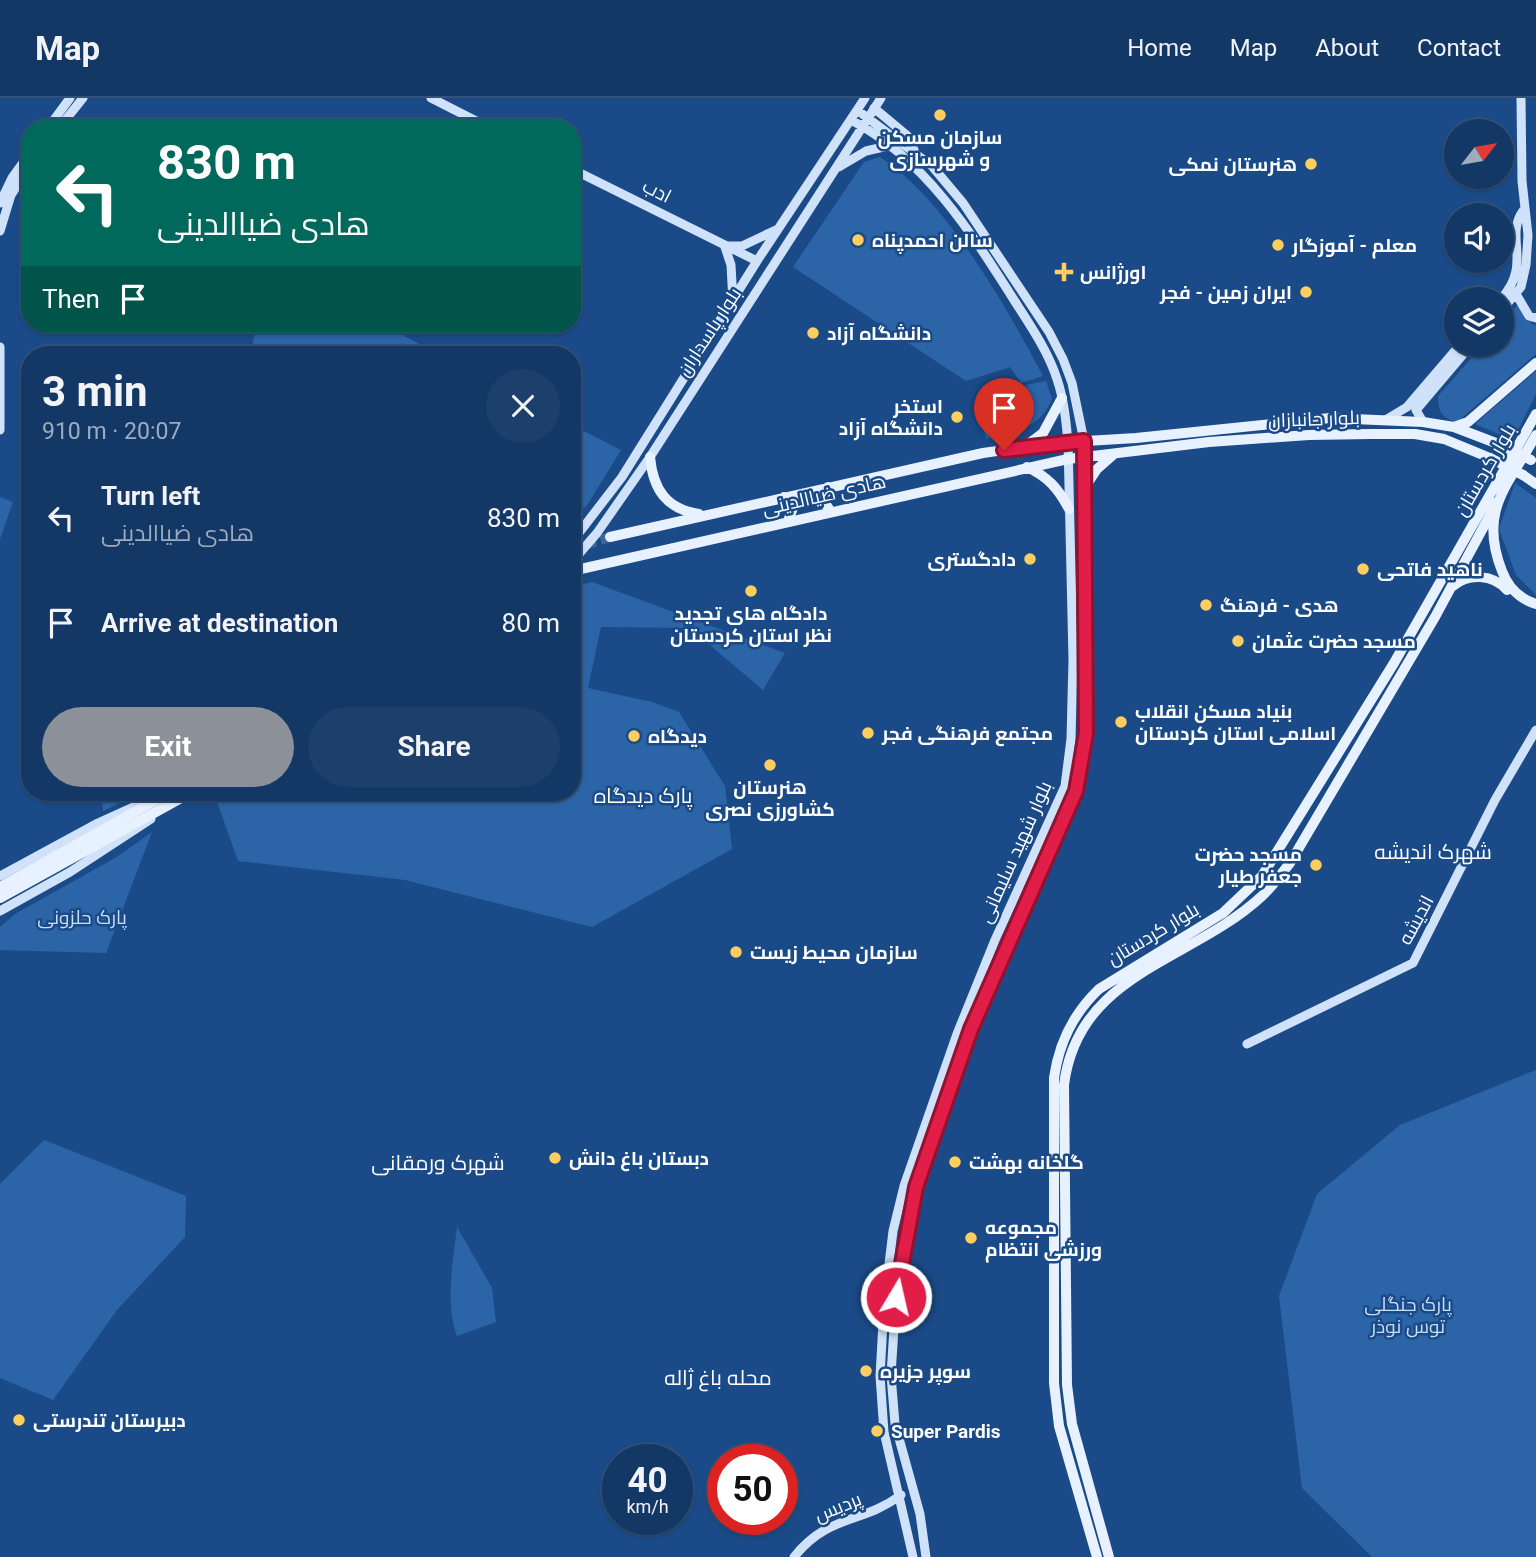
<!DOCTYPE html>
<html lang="en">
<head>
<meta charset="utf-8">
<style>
	:root { --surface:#143866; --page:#1d3f6c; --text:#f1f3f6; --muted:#9dacbf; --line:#33527a; --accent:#8c9099 }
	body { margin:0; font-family:Roboto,Cairo,sans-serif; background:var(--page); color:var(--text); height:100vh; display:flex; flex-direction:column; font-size:26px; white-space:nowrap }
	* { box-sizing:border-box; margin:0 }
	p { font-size:23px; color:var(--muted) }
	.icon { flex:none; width:38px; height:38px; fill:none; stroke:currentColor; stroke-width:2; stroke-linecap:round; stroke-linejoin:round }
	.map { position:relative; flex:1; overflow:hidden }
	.drawer { position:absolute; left:21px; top:248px; width:560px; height:455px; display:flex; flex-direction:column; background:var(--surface); border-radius:28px; box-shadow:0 2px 5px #0004,0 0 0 2px var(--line) }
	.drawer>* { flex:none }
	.guide { position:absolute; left:21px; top:21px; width:560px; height:214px; border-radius:28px; box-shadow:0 2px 5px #0004,0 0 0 2px var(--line); background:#00695c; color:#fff; overflow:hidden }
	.needle { width:46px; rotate:59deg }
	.fabs { position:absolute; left:1444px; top:21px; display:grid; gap:14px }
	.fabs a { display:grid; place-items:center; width:70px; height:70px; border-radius:50%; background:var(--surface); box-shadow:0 2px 5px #0004,0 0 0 2px var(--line); font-size:35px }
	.speed { position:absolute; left:602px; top:1346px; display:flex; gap:14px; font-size:35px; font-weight:700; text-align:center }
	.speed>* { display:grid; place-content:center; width:91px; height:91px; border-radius:50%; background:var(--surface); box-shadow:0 2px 5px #0004,0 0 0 2px var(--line); line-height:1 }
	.speed small { font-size:18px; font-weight:400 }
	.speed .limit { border:10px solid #d22; background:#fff; color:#111 }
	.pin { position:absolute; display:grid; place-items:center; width:60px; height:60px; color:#fff; margin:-72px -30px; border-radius:50% 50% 50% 0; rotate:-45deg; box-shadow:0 0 7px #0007 }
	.pin .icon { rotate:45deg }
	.me { position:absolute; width:77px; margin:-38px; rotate:9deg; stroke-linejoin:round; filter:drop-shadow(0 0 5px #0008) }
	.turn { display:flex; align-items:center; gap:24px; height:147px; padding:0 21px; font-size:32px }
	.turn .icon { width:91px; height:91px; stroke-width:2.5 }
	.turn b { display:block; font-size:49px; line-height:60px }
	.then { display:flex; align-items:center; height:66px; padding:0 21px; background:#0003; gap:14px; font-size:26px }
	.round { display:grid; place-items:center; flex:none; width:74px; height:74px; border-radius:37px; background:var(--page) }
	.overview { display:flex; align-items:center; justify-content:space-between; height:119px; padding:0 21px }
	h1 { font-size:42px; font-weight:700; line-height:52px }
	.cta { display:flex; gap:14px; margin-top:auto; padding:14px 21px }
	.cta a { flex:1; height:80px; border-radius:42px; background:var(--accent); color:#fff; font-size:28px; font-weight:700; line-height:80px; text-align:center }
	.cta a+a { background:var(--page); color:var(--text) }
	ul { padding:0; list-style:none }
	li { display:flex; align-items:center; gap:21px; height:105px; padding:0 21px }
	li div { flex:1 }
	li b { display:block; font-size:26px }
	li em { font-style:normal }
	header { display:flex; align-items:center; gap:42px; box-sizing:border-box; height:98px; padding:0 35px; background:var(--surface); border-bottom:2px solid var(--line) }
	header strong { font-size:33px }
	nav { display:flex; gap:38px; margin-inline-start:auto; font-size:24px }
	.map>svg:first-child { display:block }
</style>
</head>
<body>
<header>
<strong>Map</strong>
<nav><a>Home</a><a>Map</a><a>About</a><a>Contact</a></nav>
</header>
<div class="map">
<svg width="1536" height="1459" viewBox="0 0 1536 1459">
	<rect width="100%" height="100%" fill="#1a4b88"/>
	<path fill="#2c65a7" d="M 880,59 C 946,102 1006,208 1043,278 L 1021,285 L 1010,269 L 966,283 L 793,169 L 864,64 Z
		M 1518,206 L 1532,226 L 1536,227 L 1536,256 L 1457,324 C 1442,320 1438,314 1438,298 L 1483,247 L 1502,247 L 1502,226 Z
		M 257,226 L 381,226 L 441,257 L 250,257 Z
		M 1536,273 L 1536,296 L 1513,342 L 1475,326 Z
		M 1046,283 L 1052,301 C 1040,331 1015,333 986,341 L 981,321 L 1031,306 L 1026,287 Z
		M 572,327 L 621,352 L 588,406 L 572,423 Z
		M 1515,385 L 1536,400 L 1536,497 L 1516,477 L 1499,431 Z
		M 0,399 L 13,404 L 0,441 Z
		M 592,484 L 785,555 L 763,592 L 690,530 L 601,529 L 588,590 L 652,604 L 679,614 L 725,688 L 732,751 L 592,829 L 405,782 L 238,763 L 214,695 L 572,695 L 572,489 Z
		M 102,695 L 140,695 L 103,713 Z
		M 152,734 L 106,855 L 0,852 L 0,829 L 15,816 L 115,760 Z
		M 1536,972 L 1536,1459 L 1372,1459 L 1302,1390 L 1279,1198 L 1317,1096 L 1400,1027 Z
		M 44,1042 L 186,1098 L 185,1139 L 117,1212 L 53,1302 L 0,1280 L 0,1086 Z
		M 457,1129 L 492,1190 L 496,1224 L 457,1238 C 445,1205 453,1164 457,1129 Z"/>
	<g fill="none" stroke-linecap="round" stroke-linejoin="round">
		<path stroke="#3c669a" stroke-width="10" stroke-dasharray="10 5" stroke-linecap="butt" d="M 572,451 L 610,439"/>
		<path stroke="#cfe2f9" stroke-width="9" d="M 431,0 L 490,30
			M 874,10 L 910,40 L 914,52
			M 857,12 L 932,68 L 963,105 L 1049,234 L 1063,261 L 1072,285 L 1084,343 L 1086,635 L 1076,693 L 971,931 L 916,1089 L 896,1199 L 891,1277 L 895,1326 L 920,1416 L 926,1459
			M 851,22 C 924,60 971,134 1014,202 C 1030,227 1048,253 1057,281 C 1064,302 1066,323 1068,344 L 1073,562 L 1071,641 L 1065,688 L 995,842 L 957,936 L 904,1088 L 893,1133 L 884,1207 L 880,1278 L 884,1334 L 913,1459
			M 48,30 L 70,0
			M 59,30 L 83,0
			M 839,69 L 866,53 L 888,48
			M 572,71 L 757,163
			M 0,105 L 12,80 L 30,55
			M 0,133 L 11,97 L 30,67
			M 729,148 L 742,148 L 778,131
			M 725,149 L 731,167 L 733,204
			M 1516,196 L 1529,218 L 1536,220
			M 1501,201 C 1533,166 1504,139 1523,113
			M 1502,212 L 1521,189 L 1526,167 L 1528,137 L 1522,83 L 1521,0
			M 0,249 L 0,332
			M 1387,321 L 1407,309 L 1460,247
			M 1423,324 L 1416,312 L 1471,247
			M 572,444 L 622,379 L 757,163 L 865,0
			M 572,464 L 597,435 L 650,359 L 881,0
			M 0,778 L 98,725 L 142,705
			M 0,813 L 70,774 L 151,721
			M 1247,946 L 1413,865 L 1495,702 L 1536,632
			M 794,1459 C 828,1416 862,1426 901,1397"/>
		<path stroke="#e8f1ff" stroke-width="10" d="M 1454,329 L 1468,324 L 1536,265
			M 1536,337 C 1508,388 1478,412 1502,473 C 1508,489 1520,501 1536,506
			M 1027,347 L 1043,335 L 1062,300
			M 650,359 C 653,391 666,411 699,416
			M 1027,369 C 1048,379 1058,390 1069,411
			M 1523,377 L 1536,386
			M 828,389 L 823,402 L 831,414
			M 1085,389 L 1097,371 L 1113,357
			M 784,399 L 793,410 L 788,423
			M 610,439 L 983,355 L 1053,345 L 1136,340 L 1330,320 L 1423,324 L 1454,329 L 1501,347
			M 572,473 L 1068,361 L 1209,344 L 1309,337 L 1371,336 L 1415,336 L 1444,341 L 1490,360
			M 1453,488 C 1468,475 1493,476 1507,492
			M 0,789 L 169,695
			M 0,800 L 190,695
			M 1097,1459 L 1059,1328 L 1054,1285 L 1054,980 C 1059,944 1073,916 1099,891 L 1223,815 L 1262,778 L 1394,565 L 1536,316
			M 1109,1459 L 1072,1326 L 1067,1287 L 1064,987 C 1078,874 1191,864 1262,798 C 1273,788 1281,776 1290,765 L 1435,519 L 1497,404"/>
		<path stroke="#e8f1ff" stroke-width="10" d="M 1501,347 L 1531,362
			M 1490,360 L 1523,377"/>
	</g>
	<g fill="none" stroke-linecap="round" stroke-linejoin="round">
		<g stroke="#92132f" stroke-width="18">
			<path id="route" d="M 896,1199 L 916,1089 L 971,931 L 1076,693 L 1086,635 L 1084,343 L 1004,352"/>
		</g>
		<use href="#route" stroke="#e11d48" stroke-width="12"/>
	</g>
	<g fill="#ffce5e" stroke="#1a4b88" stroke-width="2.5">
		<circle cx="940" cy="17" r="7"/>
		<circle cx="1311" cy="66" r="7"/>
		<circle cx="858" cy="142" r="7"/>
		<circle cx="1278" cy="147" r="7"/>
		<path d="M1060.5 163.5h7v7h7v7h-7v7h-7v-7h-7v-7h7z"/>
		<circle cx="1306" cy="194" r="7"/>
		<circle cx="813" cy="235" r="7"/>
		<circle cx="957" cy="319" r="7"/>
		<circle cx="1030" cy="461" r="7"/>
		<circle cx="1363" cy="471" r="7"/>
		<circle cx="751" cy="493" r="7"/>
		<circle cx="1206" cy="507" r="7"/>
		<circle cx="1238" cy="543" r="7"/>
		<circle cx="1121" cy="624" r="7"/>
		<circle cx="868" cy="635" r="7"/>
		<circle cx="634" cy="638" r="7"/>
		<circle cx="770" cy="667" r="7"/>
		<circle cx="1316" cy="767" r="7"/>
		<circle cx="736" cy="854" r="7"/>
		<circle cx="555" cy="1060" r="7"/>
		<circle cx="955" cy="1064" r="7"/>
		<circle cx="971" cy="1140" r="7"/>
		<circle cx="866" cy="1273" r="7"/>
		<circle cx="19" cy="1322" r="7"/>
		<circle cx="877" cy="1333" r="7"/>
	</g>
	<g text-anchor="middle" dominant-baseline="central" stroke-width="5" stroke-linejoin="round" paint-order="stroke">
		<g font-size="19" font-weight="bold" fill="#fff" stroke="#1a4b88" text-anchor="start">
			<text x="940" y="39" text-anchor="middle">سازمان مسکن<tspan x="940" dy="22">و شهرسازی</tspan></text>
			<text x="1297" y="66" text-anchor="end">هنرستان نمکی</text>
			<text x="872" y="142">سالن احمدپناه</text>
			<text x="1292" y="147">معلم - آموزگار</text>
			<text x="1080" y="174">اورژانس</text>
			<text x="1292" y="194" text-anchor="end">ایران زمین - فجر</text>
			<text x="827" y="235">دانشگاه آزاد</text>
			<text x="943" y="308" text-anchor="end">استخر<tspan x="943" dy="22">دانشگاه آزاد</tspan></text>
			<text x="1016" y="461" text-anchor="end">دادگستری</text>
			<text x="1377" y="471">ناهید فاتحی</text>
			<text x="1220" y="507">هدی - فرهنگ</text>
			<text x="751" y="515" text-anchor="middle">دادگاه های تجدید<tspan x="751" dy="22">نظر استان کردستان</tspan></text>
			<text x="1252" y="543">مسجد حضرت عثمان</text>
			<text x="1135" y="613">بنیاد مسکن انقلاب<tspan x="1135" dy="22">اسلامی استان کردستان</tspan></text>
			<text x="882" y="635">مجتمع فرهنگی فجر</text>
			<text x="648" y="638">دیدگاه</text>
			<text x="770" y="689" text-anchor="middle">هنرستان<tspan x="770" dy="22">کشاورزی نصری</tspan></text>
			<text x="1302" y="756" text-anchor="end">مسجد حضرت<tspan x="1302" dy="22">جعفر طیار</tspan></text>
			<text x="750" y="854">سازمان محیط زیست</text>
			<text x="569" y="1060">دبستان باغ دانش</text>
			<text x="969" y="1064">گلخانه بهشت</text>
			<text x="985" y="1129">مجموعه<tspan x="985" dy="22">ورزشی انتظام</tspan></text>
			<text x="880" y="1273">سوپر جزیره</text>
			<text x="33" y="1322">دبیرستان تندرستی</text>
			<text x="891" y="1333">Super Pardis</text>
		</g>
		<g font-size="19" fill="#fff" stroke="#1a4b88">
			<text transform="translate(657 93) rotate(27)">ادب</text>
			<text transform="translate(709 234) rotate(-57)">بلوار پاسداران</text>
			<text transform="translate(1314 321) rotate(-2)">بلوار جانبازان</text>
			<text transform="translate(1485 372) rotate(-60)">بلوار کردستان</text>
			<text transform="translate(824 397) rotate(-13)">هادی ضیاالدینی</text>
			<text transform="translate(1015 754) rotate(-66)">بلوار شهید سلیمانی</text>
			<text transform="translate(1416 822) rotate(-62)">اندیشه</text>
			<text transform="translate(1153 836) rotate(-31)">بلوار کردستان</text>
			<text transform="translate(838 1409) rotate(-22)">پردیس</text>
		</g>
		<g font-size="19" fill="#c8dff9" stroke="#1a4b88">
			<text x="82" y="819">پارک حلزونی</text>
			<text x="1408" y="1206">پارک جنگلی<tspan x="1408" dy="22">توس نوذر</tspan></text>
		</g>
		<g font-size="21" fill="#fff" stroke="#1a4b88">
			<text x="643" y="698">پارک دیدگاه</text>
			<text x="1433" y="754">شهرک اندیشه</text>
			<text x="438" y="1065">شهرک ورمقانی</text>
			<text x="718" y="1280">محله باغ ژاله</text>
		</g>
	</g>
</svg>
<div class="fabs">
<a><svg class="needle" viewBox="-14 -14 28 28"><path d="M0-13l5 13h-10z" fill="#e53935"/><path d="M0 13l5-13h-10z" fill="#9dacbf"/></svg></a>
<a><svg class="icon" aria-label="sound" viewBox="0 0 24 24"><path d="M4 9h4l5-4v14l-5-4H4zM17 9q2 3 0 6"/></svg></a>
<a><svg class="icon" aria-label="layers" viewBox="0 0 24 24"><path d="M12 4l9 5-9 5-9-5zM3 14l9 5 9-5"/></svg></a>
</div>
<div class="speed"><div>40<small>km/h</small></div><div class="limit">50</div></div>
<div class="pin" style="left:1004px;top:352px;background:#d93025"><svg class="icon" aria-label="arrive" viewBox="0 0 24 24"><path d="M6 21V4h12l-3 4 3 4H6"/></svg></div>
<svg class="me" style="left:896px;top:1199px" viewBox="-20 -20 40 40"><circle r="17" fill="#e11d48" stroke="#fff" stroke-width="3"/><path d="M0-11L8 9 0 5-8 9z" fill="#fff"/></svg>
<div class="guide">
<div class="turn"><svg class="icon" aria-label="left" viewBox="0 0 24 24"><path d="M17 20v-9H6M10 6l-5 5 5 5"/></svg><div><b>830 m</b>هادی ضیاالدینی</div></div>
<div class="then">Then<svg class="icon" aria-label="arrive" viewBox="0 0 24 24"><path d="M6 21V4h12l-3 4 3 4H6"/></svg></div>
</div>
<section class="drawer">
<div class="overview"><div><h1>3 min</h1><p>910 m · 20:07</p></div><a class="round"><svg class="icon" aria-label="close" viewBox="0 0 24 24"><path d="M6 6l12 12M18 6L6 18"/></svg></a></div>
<ul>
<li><svg class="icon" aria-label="left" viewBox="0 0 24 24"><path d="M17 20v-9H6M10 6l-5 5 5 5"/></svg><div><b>Turn left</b><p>هادی ضیاالدینی</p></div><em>830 m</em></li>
<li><svg class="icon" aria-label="arrive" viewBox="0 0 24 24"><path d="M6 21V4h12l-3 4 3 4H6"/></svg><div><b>Arrive at destination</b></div><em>80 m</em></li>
</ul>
<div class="cta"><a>Exit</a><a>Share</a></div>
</section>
</div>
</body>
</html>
